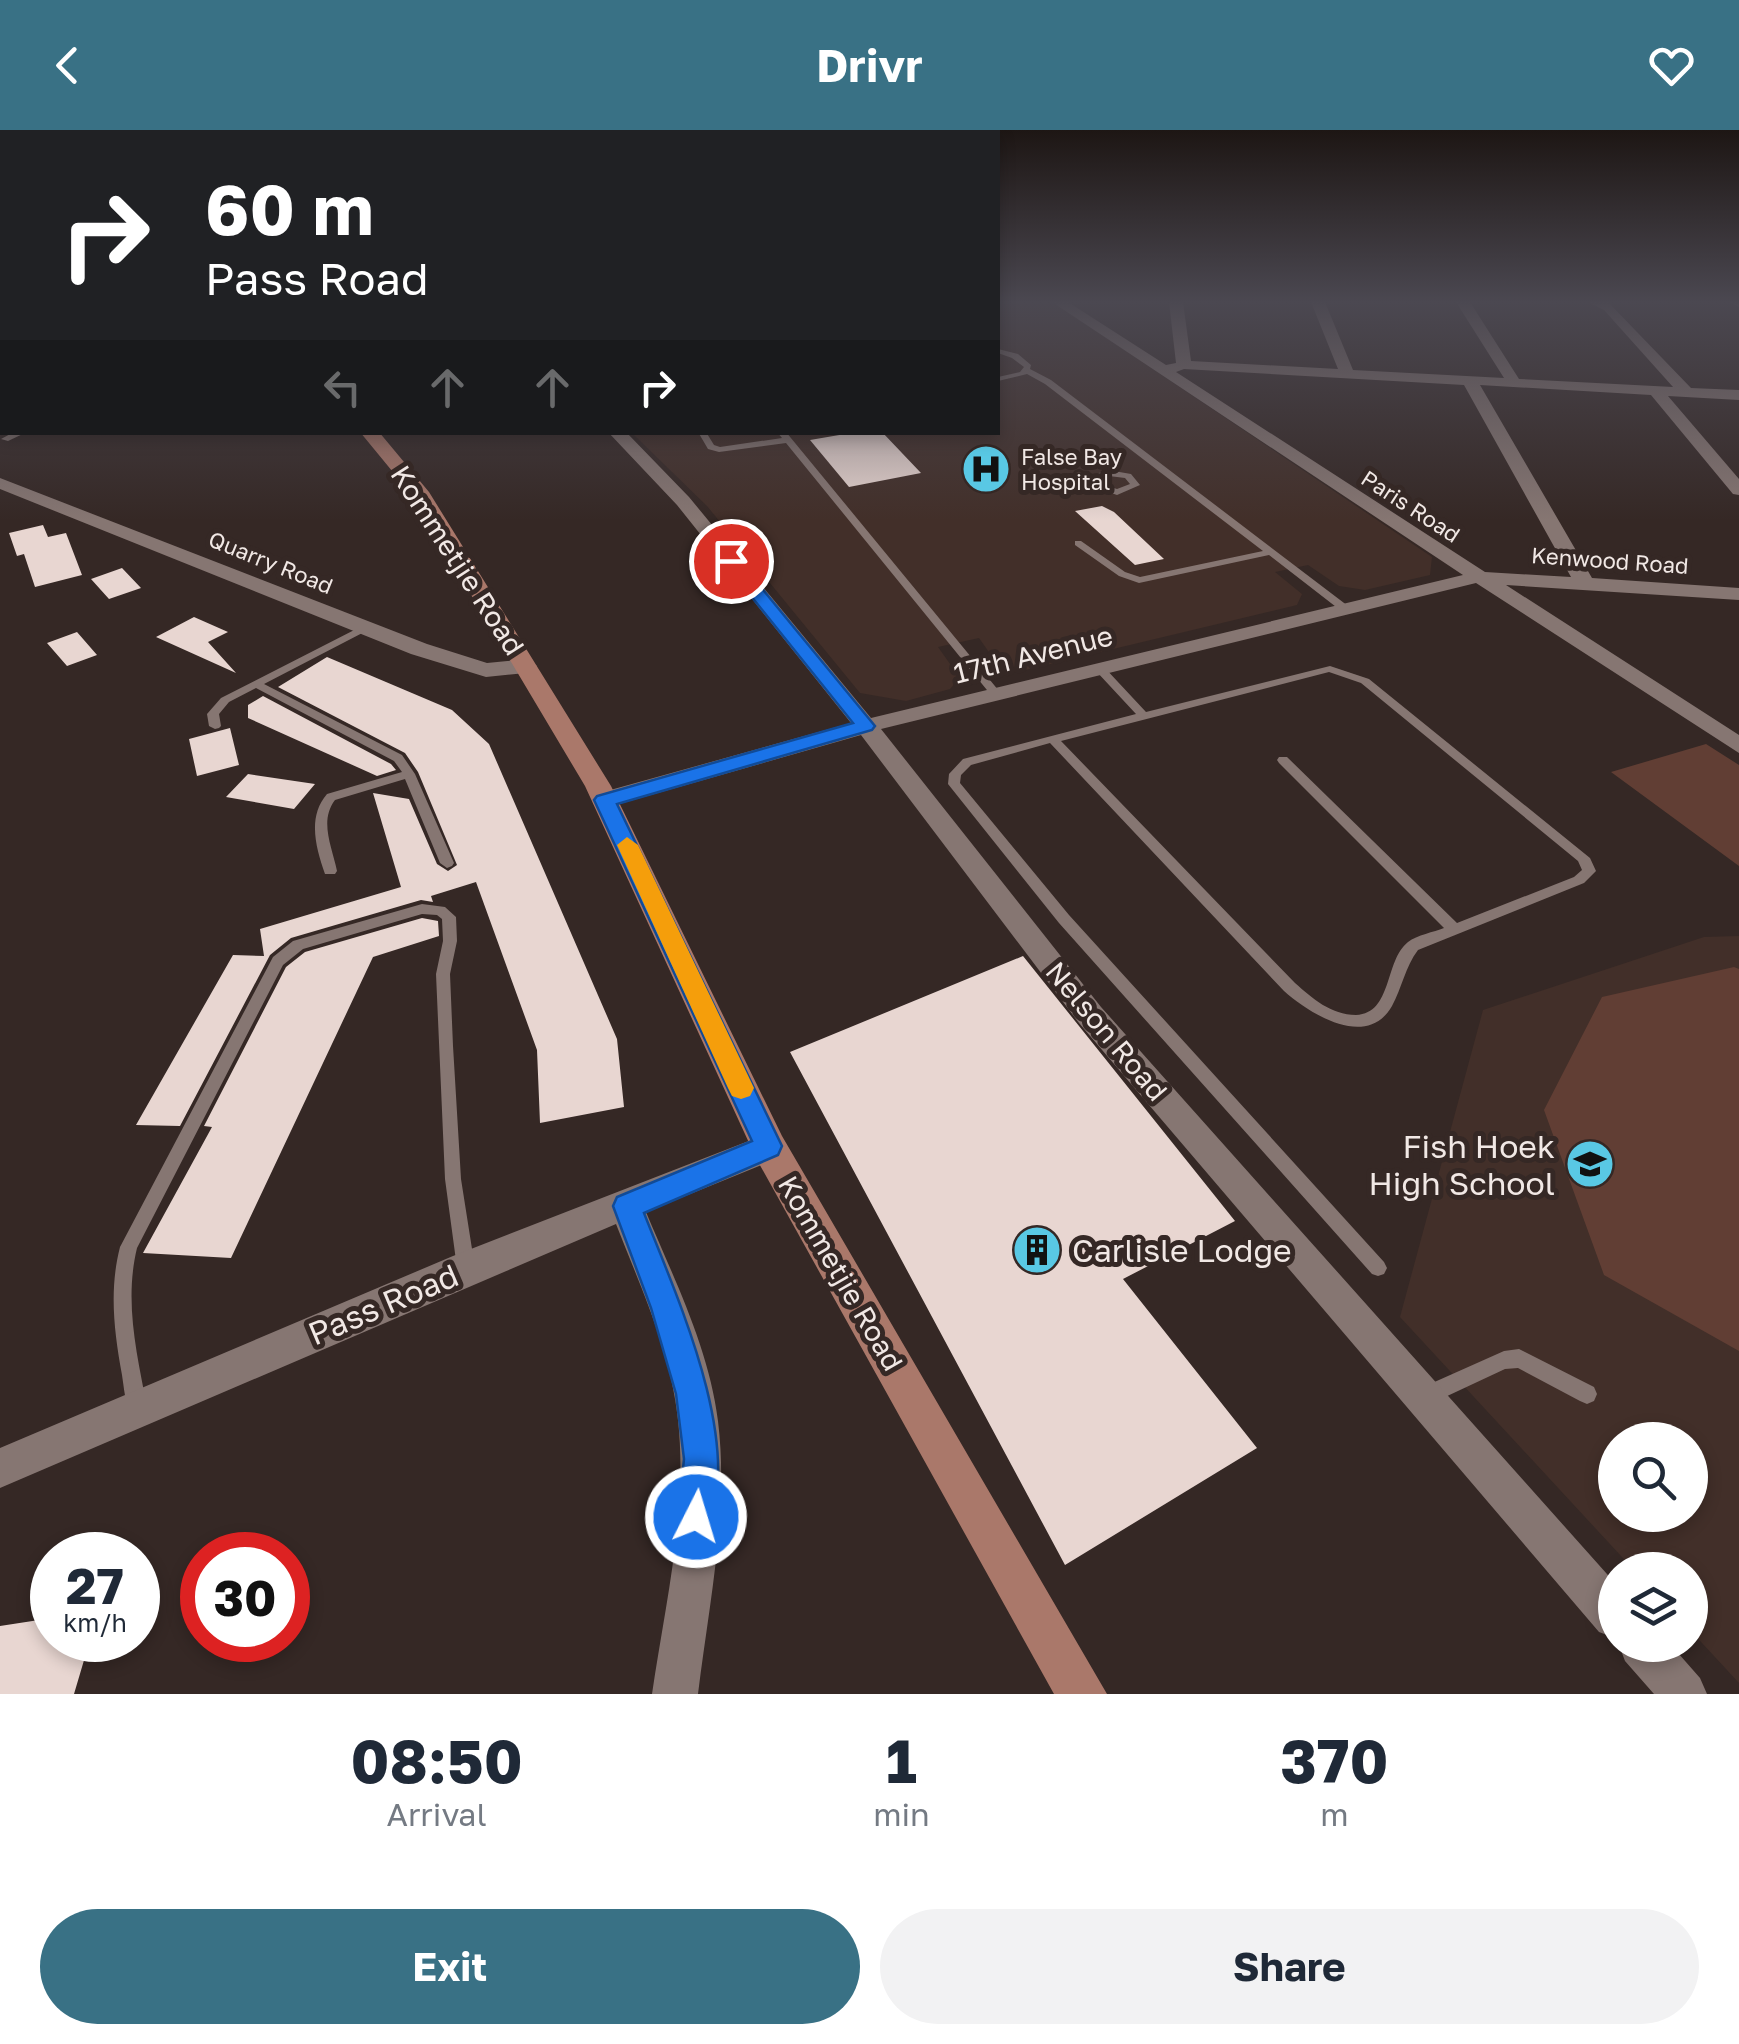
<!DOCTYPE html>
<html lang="en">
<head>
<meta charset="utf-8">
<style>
	:root { --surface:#fff; --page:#f2f2f3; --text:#1f2937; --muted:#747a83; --accent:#397185 }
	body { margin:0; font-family:"Golos Text",sans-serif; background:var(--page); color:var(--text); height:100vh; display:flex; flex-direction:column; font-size:38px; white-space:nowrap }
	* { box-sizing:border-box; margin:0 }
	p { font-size:32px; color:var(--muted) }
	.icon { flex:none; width:55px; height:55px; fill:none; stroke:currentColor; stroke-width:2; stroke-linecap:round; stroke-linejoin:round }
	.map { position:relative; height:1564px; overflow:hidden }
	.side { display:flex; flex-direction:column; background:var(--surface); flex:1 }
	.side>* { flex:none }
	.top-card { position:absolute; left:0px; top:0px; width:1000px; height:305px; box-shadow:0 5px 15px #0003; background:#202124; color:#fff; overflow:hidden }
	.buttons { position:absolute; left:1598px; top:1292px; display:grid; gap:20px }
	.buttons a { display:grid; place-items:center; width:110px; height:110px; border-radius:50%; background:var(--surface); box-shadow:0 5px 15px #0003; font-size:50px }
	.speed { position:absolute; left:30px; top:1402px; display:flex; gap:20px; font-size:50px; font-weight:700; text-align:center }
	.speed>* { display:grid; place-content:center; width:130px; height:130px; border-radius:50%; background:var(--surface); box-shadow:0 5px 15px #0003; line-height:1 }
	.speed small { font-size:25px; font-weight:400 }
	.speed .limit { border:15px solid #d22; background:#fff; color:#111 }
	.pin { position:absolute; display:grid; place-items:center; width:85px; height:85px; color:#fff; margin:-42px; border:5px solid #fff; border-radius:50%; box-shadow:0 2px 10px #0007 }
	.me { position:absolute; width:110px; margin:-55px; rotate:5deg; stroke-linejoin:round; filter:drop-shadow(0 0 8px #0008) }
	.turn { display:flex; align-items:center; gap:35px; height:210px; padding:0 40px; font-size:45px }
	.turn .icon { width:130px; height:130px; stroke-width:2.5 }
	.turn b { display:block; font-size:70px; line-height:85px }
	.lanes { display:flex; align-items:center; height:95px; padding:0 40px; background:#0003; justify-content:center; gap:50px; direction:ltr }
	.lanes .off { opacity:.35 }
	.eta { display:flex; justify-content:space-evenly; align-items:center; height:170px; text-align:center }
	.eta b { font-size:60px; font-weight:700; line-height:70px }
	.primary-button { display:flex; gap:20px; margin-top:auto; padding:20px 40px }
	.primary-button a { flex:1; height:115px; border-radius:60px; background:var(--accent); color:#fff; font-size:40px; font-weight:700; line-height:115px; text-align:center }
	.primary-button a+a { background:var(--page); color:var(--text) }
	header { display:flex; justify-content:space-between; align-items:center; height:130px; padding:0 40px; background:var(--accent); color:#fff; font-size:45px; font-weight:700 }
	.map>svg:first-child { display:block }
</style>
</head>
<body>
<header><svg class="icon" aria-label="back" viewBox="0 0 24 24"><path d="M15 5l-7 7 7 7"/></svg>Drivr<svg class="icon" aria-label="heart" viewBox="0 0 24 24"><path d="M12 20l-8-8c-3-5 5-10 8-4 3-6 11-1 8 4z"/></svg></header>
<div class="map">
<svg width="1739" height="1564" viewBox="0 0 1739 1564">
	<rect width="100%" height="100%" fill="#352825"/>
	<path fill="#422f29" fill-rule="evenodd" d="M 998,172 L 1053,172 L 1432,427 L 1430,445 L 1365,460 L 1339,456 L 1308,435 L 1275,442 L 1302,464 L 1297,475 L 1017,542 L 998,535 L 979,508 L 938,517 L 960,548 L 950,559 L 906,571 L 860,563 L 707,376 L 632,303 L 998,302 Z
		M 1739,806 L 1739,1553 L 1690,1500 L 1690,1440 L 1634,1440 L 1400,1187 L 1483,880 L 1704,807 ZM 1615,1310 L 1690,1310 L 1690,1385 L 1615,1385 Z"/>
	<path fill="#613e34" d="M 1706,614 L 1739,635 L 1739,736 L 1611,642 Z
		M 1734,837 L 1739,839 L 1739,1221 L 1604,1145 L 1544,980 L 1602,867 Z"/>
	<path fill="#e8d6d1" d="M 857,302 L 882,302 L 921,343 L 849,357 L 810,310 Z
		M 1102,376 L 1114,382 L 1164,429 L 1135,435 L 1075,381 Z
		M 43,395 L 48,407 L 66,403 L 82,445 L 35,457 L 24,424 L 17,426 L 9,403 Z
		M 122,438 L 141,458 L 109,469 L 91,449 Z
		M 194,487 L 228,502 L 208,512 L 236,543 L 156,507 Z
		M 77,502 L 97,525 L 67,536 L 47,513 Z
		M 327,527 L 452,580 L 489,614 L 617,909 L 624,977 L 540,993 L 537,920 L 476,752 L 431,766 L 433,772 L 421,770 L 291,808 L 270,825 L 180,996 L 136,995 L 233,825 L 264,826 L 260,799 L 401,757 L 373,663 L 409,669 L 437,734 L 448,741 L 457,735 L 418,642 L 405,623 L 278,557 Z
		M 263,566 L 391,634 L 396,640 L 377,646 L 248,588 L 248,575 Z
		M 230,598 L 239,635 L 197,646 L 189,609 Z
		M 248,644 L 315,654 L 294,679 L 226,667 Z
		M 422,788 L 438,791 L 439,806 L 373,827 L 231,1128 L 143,1123 L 212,997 L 204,996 L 286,837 L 305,822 Z
		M 1023,826 L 1235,1091 L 1123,1149 L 1257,1318 L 1065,1435 L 790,922 Z
		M 52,1488 L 52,1510 L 90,1510 L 74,1564 L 0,1564 L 0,1496 Z"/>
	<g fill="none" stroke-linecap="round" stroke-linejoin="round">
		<path fill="#867672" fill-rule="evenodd" d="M 998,219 L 1018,224 L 1031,235 L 1030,239 L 1051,250 L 1348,476 L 1348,480 L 1340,480 L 1269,425 L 1139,453 L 1119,446 L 1075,415 L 1075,411 L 1081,411 L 1125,442 L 1140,447 L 1263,421 L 1045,254 L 1027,244 L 998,251 L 998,247 L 1020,242 L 1024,237 L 1012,228 L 998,223 Z
			M 0,246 L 2,246 L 2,252 L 0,252 Z
			M 14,302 L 27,302 L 8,311 L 1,309 Z
			M 698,302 L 706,302 L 714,315 L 720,317 L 782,308 L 777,302 L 786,302 L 999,561 L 999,565 L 991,565 L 786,313 L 719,322 L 708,319 Z
			M 1108,340 L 1131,344 L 1140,355 L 1117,365 L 1091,356 L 1090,346 ZM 1109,346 L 1125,348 L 1130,354 L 1117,359 L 1098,353 L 1098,349 Z
			M 366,494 L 371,497 L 370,499 L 264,554 L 402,625 L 415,644 L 454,733 L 452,736 L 447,738 L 440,733 L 405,649 L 335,670 C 319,691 332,717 337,741 L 335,744 L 325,744 C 316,718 307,687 327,664 L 402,642 L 394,631 L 256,558 L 229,572 L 219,584 L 221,596 L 219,598 L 215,599 L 209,596 L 207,584 L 221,568 Z
			M 1100,536 L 1104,537 L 1146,582 L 1330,536 L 1369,549 L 1590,728 L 1596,741 L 1584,753 L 1418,820 C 1405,837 1402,858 1392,876 C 1367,920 1310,884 1284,861 L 1050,613 L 971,635 L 961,645 L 960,653 L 1069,785 L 1384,1132 L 1387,1138 L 1384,1144 L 1378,1146 L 1372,1144 L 1059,793 L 948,654 L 949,644 L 963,629 L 1136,584 L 1096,541 L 1095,539 ZM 1329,542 L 1361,553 L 1578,731 L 1582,740 L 1574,747 L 1457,793 L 1287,627 L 1279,627 L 1277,630 L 1279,633 L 1444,798 C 1434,802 1417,805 1408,812 C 1384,831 1393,883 1356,885 C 1331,885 1312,868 1295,853 L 1061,611 Z
			M 422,774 L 445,777 L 456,787 L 457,811 L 450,844 L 453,916 L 461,1049 L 475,1138 L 472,1144 L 466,1146 L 460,1144 L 457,1138 L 445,1049 L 436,844 L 443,811 L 442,789 L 437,785 L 422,784 L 303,819 L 283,835 L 137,1118 C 124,1172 137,1224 147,1277 L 144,1284 L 137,1287 L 130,1284 C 125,1271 124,1258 122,1245 C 114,1201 109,1160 120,1117 L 273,827 L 293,811 Z
			M 1519,1219 L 1594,1257 L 1597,1264 L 1594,1271 L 1587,1274 L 1580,1271 L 1518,1238 L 1505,1239 L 1428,1275 L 1421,1272 L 1418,1265 L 1421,1258 L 1504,1221 Z"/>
		<path fill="#867672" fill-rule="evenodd" d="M 1052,172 L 1068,172 L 1166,235 L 1176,233 L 1169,172 L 1183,172 L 1191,231 L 1338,239 L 1311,172 L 1325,172 L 1353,240 L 1504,248 L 1456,172 L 1470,172 L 1519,249 L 1673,257 L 1604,180 L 1588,172 L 1608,172 L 1691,258 L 1739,260 L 1739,270 L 1668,266 L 1739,349 L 1739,365 L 1733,364 L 1651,265 L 1480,255 L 1592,448 L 1739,458 L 1739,470 L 1506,455 L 1739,605 L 1739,623 L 1476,453 L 881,599 L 1101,877 L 1615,1453 L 1615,1508 L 1599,1502 L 1079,893 L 861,605 L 605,678 L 593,670 L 596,664 L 851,593 L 677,375 L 608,302 L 626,302 L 689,367 L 871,588 L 1463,445 ZM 1184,239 L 1464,255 L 1571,447 L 1485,442 L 1176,242 Z
			M 1730,172 L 1739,172 L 1739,177 Z
			M 0,348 L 427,514 L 487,533 L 526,529 L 537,536 L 526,543 L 486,547 L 411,524 L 0,359 Z
			M 769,1003 L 781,1007 L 786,1017 L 781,1027 L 646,1082 C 674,1149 709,1218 718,1291 C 729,1381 709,1474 698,1564 L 652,1564 C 665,1475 688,1381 678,1290 C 671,1222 641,1158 616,1094 L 0,1358 L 0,1318 L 453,1126 Z
			M 1619,1515 L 1671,1515 L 1700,1548 L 1707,1564 L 1654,1564 L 1625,1531 Z"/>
		<path fill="#aa786a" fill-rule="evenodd" d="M 360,302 L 379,302 L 429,362 L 611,656 L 782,1006 L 1107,1564 L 1054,1564 L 756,1028 L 585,656 L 411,364 Z"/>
	</g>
	<linearGradient id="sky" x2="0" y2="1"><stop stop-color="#1d1614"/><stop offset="0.44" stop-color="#4b4851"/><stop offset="1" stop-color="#4b4851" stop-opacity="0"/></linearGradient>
	<rect width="1739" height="391" fill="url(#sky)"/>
	<path fill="#1a73e8" stroke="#114b97" stroke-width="2.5" d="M 726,428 L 737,428 L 875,596 L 872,600 L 617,674 L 782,1016 L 778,1025 L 644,1083 C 676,1165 744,1312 708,1399 L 696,1405 L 683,1399 L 678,1387 L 684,1329 L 676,1264 L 651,1178 L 613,1076 L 617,1067 L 752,1011 L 594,670 L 597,666 L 853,593 L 726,435 Z"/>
	<path fill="#f59e0b" d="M 627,707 L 638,715 L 754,958 L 750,966 L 741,969 L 732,966 L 728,958 L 617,715 Z"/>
	<defs>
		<g id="hospital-disc" transform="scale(2.5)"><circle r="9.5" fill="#59c8e4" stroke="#352825"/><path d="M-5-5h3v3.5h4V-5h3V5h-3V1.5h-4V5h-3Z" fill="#111"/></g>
		<g id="school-disc" transform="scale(2.5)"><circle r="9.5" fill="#59c8e4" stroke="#352825"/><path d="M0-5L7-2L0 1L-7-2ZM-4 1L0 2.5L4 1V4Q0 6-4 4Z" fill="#111"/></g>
		<g id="building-disc" transform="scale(2.5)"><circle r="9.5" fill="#59c8e4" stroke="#352825"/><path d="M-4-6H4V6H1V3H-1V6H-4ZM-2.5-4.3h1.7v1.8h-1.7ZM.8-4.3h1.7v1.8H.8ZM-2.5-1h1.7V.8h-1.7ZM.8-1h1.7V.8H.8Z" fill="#111"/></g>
	</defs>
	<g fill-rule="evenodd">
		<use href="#hospital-disc" x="986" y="339"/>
		<use href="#school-disc" x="1590" y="1034"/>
		<use href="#building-disc" x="1037" y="1120"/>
	</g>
	<g text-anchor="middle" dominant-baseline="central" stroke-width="10" stroke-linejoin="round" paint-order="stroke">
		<g font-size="22" fill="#f1e8e5" stroke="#352825" text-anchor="start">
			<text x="1021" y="326">False Bay<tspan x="1021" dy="25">Hospital</tspan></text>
		</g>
		<g font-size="22" fill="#f1e8e5" stroke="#352825">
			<text transform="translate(1411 376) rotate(33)">Paris Road</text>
			<text transform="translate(1610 430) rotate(4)">Kenwood Road</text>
			<text transform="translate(271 432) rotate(22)">Quarry Road</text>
		</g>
		<g font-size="28" fill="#f1e8e5" stroke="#352825">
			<text transform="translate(458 430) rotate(57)">Kommetjie Road</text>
			<text transform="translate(1033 524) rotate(-14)">17th Avenue</text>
			<text transform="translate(1107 901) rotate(50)">Nelson Road</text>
			<text transform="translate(841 1143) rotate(60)">Kommetjie Road</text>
		</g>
		<g font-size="32" fill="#f1e8e5" stroke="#352825" text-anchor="end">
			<text x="1555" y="1016">Fish Hoek<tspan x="1555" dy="37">High School</tspan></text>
			<text x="1072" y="1120" text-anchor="start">Carlisle Lodge</text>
		</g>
		<g font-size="32" fill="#f1e8e5" stroke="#352825">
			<text transform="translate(383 1174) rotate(-23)">Pass Road</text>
		</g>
	</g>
</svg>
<div class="buttons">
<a><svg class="icon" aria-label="search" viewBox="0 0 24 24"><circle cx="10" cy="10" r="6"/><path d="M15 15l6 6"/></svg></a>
<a><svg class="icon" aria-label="layers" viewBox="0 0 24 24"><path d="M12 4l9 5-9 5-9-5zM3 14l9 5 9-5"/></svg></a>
</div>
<div class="speed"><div>27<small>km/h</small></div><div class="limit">30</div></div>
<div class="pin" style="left:731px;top:431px;background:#d93025"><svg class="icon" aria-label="arrive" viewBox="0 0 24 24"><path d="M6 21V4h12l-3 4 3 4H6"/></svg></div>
<svg class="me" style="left:696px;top:1387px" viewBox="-20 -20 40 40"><circle r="17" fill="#1a73e8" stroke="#fff" stroke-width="3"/><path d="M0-11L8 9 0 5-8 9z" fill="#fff"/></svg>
<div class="top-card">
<div class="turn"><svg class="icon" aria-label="right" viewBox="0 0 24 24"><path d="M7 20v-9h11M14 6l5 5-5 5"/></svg><div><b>60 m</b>Pass Road</div></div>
<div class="lanes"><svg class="icon off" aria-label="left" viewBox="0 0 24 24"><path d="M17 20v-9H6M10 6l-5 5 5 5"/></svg><svg class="icon off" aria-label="ahead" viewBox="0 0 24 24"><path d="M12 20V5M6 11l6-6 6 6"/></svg><svg class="icon off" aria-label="ahead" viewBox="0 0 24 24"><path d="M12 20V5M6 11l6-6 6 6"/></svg><svg class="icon" aria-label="right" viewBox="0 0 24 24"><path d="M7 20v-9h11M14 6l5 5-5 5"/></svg></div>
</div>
</div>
<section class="side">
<div class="eta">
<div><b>08:50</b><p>Arrival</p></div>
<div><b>1</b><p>min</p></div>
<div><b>370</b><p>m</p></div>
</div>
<div class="primary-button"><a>Exit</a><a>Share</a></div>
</section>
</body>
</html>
